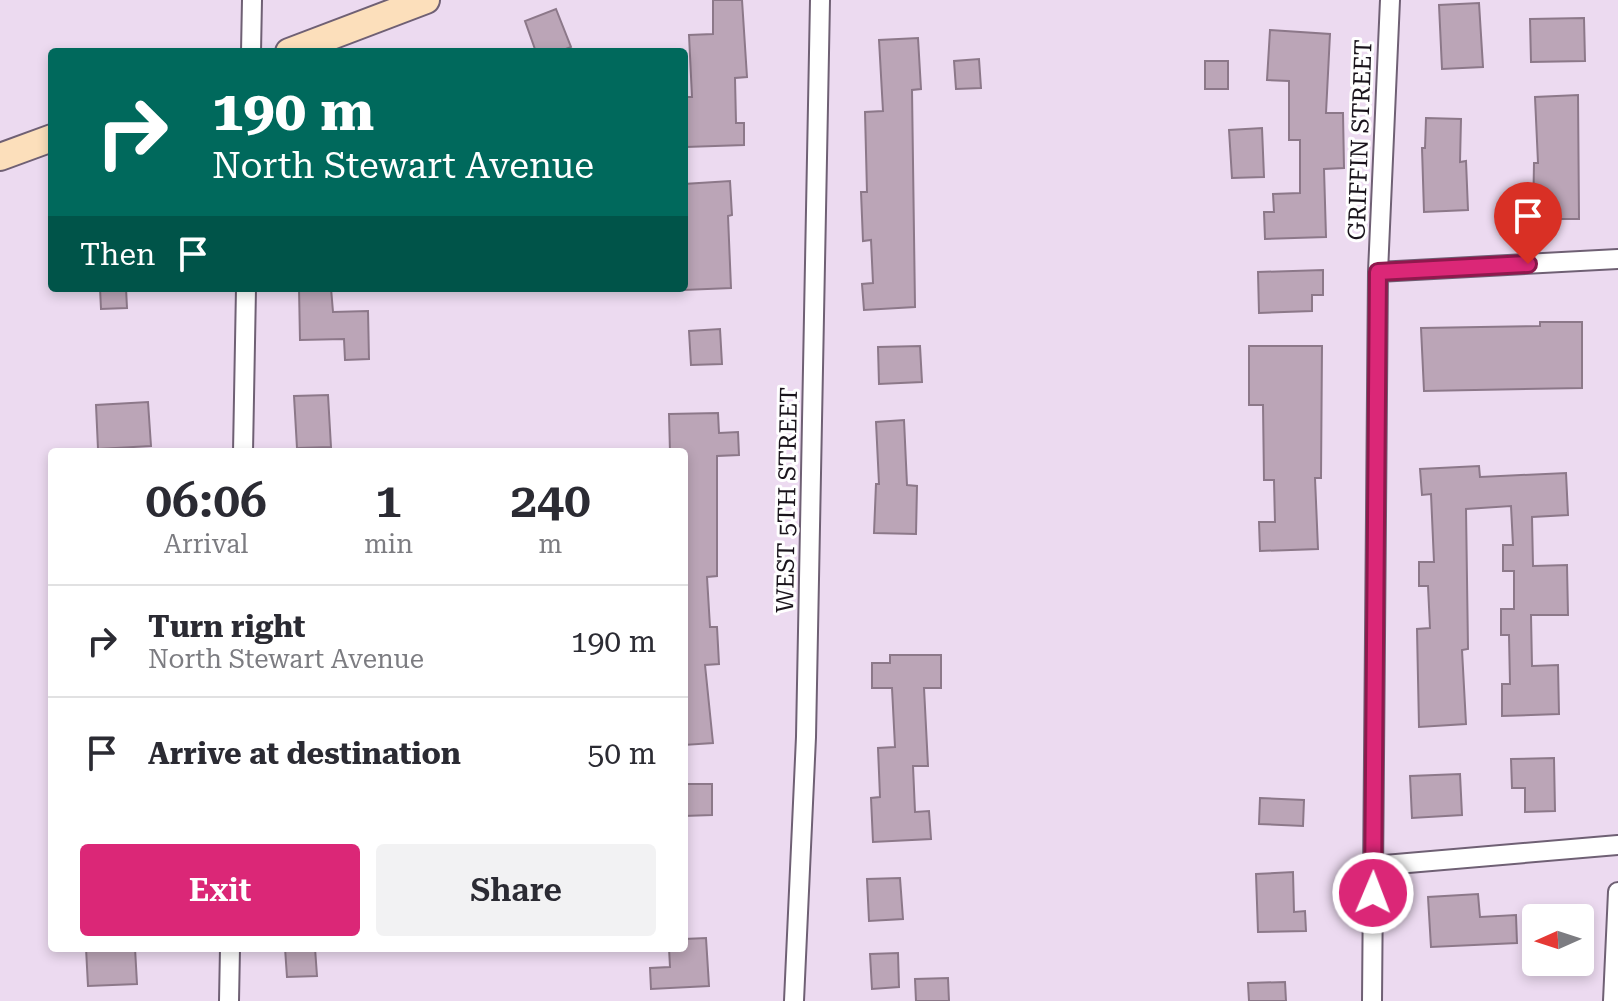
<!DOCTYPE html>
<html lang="en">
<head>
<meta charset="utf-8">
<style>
	:root { --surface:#fff; --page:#f2f2f3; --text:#2b2b33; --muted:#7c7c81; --line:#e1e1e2; --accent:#db2777 }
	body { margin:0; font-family:"Roboto Serif",serif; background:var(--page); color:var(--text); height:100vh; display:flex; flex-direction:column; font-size:30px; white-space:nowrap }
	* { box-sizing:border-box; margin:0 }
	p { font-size:26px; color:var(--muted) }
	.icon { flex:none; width:44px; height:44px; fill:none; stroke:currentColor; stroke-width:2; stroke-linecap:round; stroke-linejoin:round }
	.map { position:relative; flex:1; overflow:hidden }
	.panel { position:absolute; left:48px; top:448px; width:640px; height:504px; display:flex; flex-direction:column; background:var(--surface); border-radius:8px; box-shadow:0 4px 12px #0003 }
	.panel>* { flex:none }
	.banner { position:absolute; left:48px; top:48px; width:640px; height:244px; border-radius:8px; box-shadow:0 4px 12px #0003; background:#00695c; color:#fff; overflow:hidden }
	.needle { width:52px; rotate:267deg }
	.fabs { position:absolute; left:1522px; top:904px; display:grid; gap:16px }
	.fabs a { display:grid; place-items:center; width:72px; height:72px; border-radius:8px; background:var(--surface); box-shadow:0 4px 12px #0003; font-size:40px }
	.pin { position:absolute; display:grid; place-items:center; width:68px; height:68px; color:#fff; margin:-82px -34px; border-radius:50% 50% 50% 0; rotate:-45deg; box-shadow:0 0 8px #0007 }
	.pin .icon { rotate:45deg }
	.me { position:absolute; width:88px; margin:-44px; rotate:1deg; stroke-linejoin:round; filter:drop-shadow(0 0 6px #0008) }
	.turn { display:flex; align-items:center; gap:28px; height:168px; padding:0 32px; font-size:36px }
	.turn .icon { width:104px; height:104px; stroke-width:2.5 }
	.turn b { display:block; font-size:56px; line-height:68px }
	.then { display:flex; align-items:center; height:76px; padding:0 32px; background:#0003; gap:16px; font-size:30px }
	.eta { display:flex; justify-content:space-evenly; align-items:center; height:136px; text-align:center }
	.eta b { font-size:48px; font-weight:600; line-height:56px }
	.action { display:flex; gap:16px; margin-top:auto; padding:16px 32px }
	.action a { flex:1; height:92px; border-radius:8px; background:var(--accent); color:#fff; font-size:32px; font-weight:600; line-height:92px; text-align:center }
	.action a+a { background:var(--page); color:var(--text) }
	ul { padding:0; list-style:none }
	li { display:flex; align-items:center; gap:24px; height:112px; padding:0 32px; border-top:2px solid var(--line) }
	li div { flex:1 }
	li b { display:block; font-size:30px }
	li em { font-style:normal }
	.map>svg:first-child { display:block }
</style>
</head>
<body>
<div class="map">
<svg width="1618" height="1001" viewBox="0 0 1618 1001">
	<rect width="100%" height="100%" fill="#ecdaf0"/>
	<path fill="#bba5b7" stroke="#8c7889" stroke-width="2" d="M 713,0 L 742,0 L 747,77 L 735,78 L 736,123 L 744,123 L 744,145 L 686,147 L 684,97 L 692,97 L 689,35 L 713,34 Z
		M 1479,3 L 1483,67 L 1442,69 L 1439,5 Z
		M 556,9 L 571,47 L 558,52 L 536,52 L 525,21 Z
		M 1584,18 L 1585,61 L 1531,62 L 1530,19 Z
		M 1270,30 L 1330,34 L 1326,113 L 1343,113 L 1344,168 L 1324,169 L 1326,237 L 1265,239 L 1264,212 L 1274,212 L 1273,194 L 1300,193 L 1300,140 L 1289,140 L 1289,81 L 1267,80 Z
		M 918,38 L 921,89 L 912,90 L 915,307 L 864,310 L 862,284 L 873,283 L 871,240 L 863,241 L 861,192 L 867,192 L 865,112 L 883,111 L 879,40 Z
		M 979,59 L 981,88 L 956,89 L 954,61 Z
		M 1205,61 L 1228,61 L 1228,89 L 1205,89 Z
		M 1578,95 L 1579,219 L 1533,219 L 1534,163 L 1538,163 L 1535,97 Z
		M 1426,118 L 1461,119 L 1460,162 L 1466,161 L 1468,210 L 1424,212 L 1422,148 L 1425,148 Z
		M 1262,128 L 1264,177 L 1232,178 L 1229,130 Z
		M 730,181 L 732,215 L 728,216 L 731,288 L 684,290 L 684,184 Z
		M 1323,270 L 1323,295 L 1312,295 L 1312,311 L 1259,313 L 1258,272 Z
		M 100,288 L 126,288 L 127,308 L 101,309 Z
		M 299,288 L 331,288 L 333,312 L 368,311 L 369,359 L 345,360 L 344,339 L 300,340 Z
		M 1540,322 L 1582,322 L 1582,388 L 1424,391 L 1421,328 L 1540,326 Z
		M 720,329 L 722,364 L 691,365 L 689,331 Z
		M 920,346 L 922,382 L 879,384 L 878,347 Z
		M 1249,346 L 1322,346 L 1321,478 L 1315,478 L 1318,549 L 1260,551 L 1259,522 L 1275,522 L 1274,480 L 1264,480 L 1263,405 L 1249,405 Z
		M 328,395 L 331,447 L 297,448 L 294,396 Z
		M 148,402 L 151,446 L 98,449 L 96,405 Z
		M 718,413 L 719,433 L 738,432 L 739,455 L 717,456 L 717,576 L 707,577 L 710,627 L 717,627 L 719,664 L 705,665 L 713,743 L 684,745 L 684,452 L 670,452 L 669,414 Z
		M 904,420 L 907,485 L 917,486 L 916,534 L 874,533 L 876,484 L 879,484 L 876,422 Z
		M 1479,466 L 1480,477 L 1566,473 L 1568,515 L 1532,517 L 1533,566 L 1567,565 L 1568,615 L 1531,615 L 1532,666 L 1558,665 L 1559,714 L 1502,716 L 1502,684 L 1510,684 L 1509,635 L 1501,635 L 1501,609 L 1514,609 L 1514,571 L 1503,571 L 1503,545 L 1513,545 L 1511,506 L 1466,509 L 1468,649 L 1462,650 L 1466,724 L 1419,727 L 1417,629 L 1430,628 L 1428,586 L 1419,586 L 1419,562 L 1434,562 L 1431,494 L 1422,495 L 1420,469 Z
		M 890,655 L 941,655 L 941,688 L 924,688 L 928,766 L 913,766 L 915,812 L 929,811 L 931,839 L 873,842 L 871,798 L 880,797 L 878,748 L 895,747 L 892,688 L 872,688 L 872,663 L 890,663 Z
		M 1554,758 L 1555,811 L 1525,812 L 1525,788 L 1512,788 L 1511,759 Z
		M 1460,774 L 1462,815 L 1412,818 L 1410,776 Z
		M 684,784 L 712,784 L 712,815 L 684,816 Z
		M 1260,798 L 1304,800 L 1303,826 L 1259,824 Z
		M 1293,872 L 1294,912 L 1305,911 L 1306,931 L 1258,932 L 1256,874 Z
		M 900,878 L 903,919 L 869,921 L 867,879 Z
		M 1478,894 L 1480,917 L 1516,915 L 1517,943 L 1431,947 L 1428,897 Z
		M 706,938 L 709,986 L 651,989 L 650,968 L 670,967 L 669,948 L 684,948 L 684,939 Z
		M 86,948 L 135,948 L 137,984 L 88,986 Z
		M 285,948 L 315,948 L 317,976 L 287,977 Z
		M 898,953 L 899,987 L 872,989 L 870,954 Z
		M 948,978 L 949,1001 L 916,1001 L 915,979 Z
		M 1285,982 L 1286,1001 L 1249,1001 L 1248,983 Z"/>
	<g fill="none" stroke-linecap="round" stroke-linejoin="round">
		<g stroke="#6f6074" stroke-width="22">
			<path id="street" d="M 251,52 L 252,0
				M 1378,272 L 1618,259
				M 243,452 L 246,288
				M 1373,866 L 1618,845
				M 229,1001 L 230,948
				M 794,1001 L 806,737 L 820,0
				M 1372,1001 L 1378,272 L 1390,0
				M 1613,1001 L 1618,892"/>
		</g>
		<g stroke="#6f6074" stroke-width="30">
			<path id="secondary" d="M 289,52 L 426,0
				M 0,157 L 52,138"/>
		</g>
		<use href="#street" stroke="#fff" stroke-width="18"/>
		<use href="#secondary" stroke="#fcdfbb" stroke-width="26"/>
	</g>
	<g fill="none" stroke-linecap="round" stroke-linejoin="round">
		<g stroke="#8e194d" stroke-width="20">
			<path id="route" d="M 1373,893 L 1378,272 L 1528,264"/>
		</g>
		<use href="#route" stroke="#db2777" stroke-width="14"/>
	</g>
	<g text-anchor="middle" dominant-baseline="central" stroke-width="6" stroke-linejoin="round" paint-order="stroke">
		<g font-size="24" fill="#1a141c" stroke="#fff">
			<text transform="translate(1360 140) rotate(-88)">GRIFFIN STREET</text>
			<text transform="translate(787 500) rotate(-89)">WEST 5TH STREET</text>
		</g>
	</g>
</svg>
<div class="fabs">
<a><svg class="needle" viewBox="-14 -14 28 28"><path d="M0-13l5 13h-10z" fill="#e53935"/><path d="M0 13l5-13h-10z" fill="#7c7c81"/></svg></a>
</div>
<div class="pin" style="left:1528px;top:264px;background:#d93025"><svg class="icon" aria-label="arrive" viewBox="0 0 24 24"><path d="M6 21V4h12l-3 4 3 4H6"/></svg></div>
<svg class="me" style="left:1373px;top:893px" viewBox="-20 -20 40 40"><circle r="17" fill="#db2777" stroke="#fff" stroke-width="3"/><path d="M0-11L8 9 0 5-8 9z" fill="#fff"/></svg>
<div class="banner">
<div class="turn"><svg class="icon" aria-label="right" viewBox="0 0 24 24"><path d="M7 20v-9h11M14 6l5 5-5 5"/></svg><div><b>190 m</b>North Stewart Avenue</div></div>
<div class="then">Then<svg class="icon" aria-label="arrive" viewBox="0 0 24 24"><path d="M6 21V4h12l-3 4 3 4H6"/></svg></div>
</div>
<section class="panel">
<div class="eta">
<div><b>06:06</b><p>Arrival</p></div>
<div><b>1</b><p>min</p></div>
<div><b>240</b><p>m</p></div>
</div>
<ul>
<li><svg class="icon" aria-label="right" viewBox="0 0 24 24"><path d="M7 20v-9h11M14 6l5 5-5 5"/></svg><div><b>Turn right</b><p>North Stewart Avenue</p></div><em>190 m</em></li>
<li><svg class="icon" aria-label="arrive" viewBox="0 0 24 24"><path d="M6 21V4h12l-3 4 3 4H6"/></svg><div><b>Arrive at destination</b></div><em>50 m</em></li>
</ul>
<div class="action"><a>Exit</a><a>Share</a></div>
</section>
</div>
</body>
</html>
